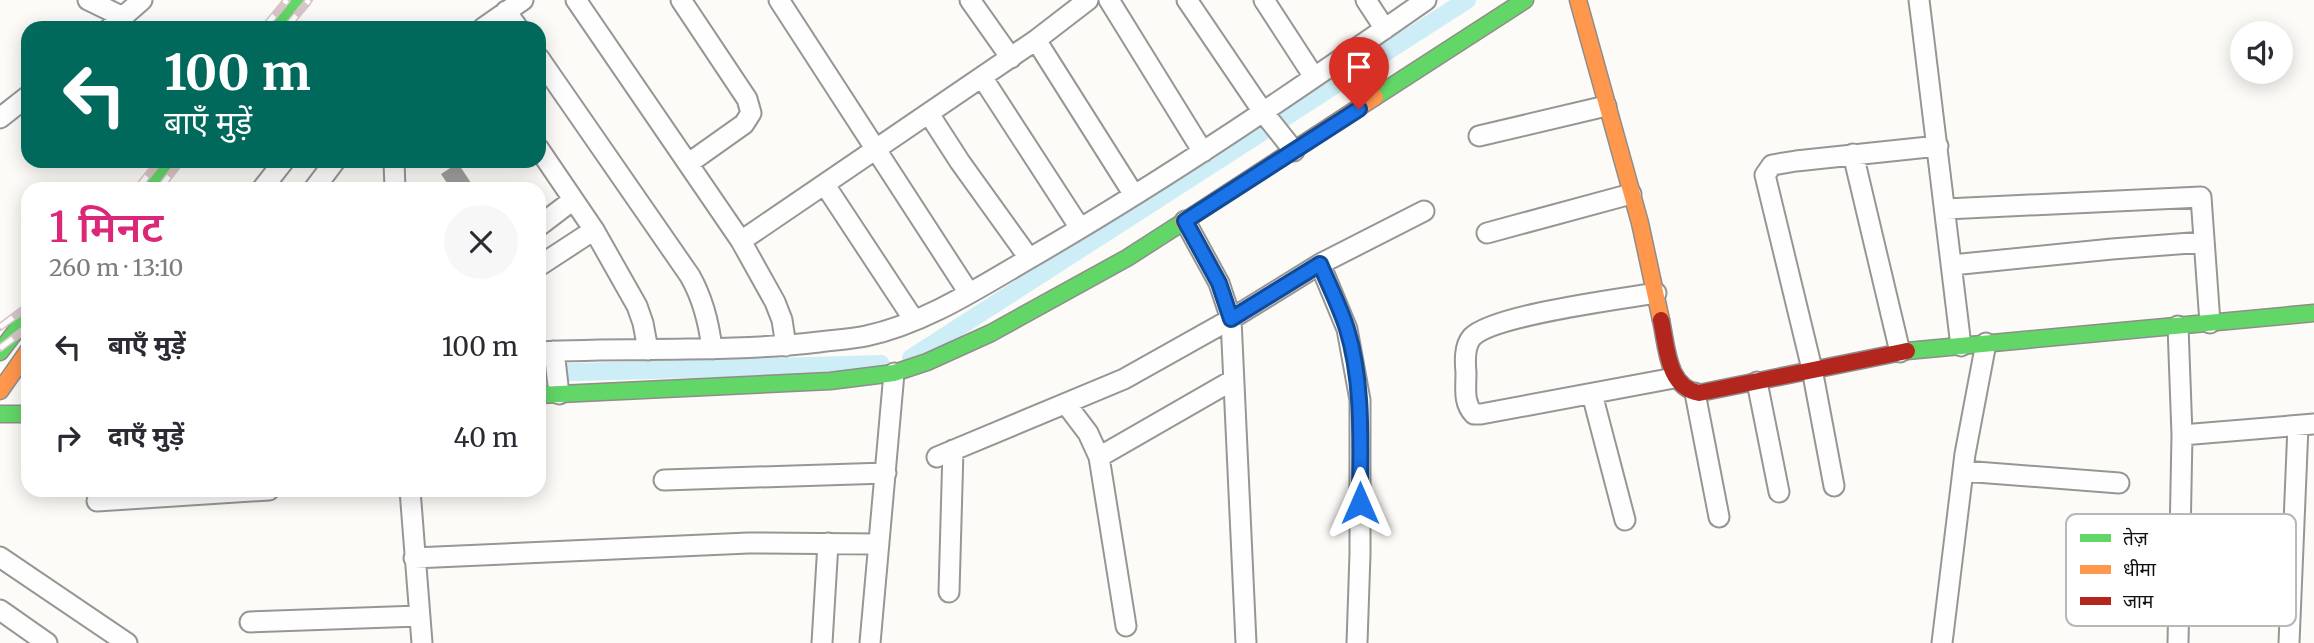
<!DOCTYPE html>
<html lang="hi">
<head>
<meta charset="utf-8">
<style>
	:root { --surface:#fff; --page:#f7f7f7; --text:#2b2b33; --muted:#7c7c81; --accent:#db2777 }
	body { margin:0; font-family:Merriweather,"Noto Sans Devanagari",serif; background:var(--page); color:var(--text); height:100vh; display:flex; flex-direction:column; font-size:26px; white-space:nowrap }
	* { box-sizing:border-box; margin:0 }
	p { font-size:23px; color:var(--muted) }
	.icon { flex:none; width:38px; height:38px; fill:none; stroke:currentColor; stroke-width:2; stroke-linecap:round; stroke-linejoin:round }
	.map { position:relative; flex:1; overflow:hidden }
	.panel { position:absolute; left:21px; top:182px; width:525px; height:315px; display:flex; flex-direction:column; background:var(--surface); border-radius:21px; box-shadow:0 4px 18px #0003 }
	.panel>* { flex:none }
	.top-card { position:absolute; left:21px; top:21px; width:525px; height:147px; border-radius:21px; box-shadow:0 4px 18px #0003; background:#00695c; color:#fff; overflow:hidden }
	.tools { position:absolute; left:2230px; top:21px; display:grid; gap:14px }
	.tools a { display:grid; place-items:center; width:63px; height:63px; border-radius:50%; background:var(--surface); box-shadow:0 4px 18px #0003; font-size:35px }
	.pin { position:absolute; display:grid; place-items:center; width:60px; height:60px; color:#fff; margin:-72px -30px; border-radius:50% 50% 50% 0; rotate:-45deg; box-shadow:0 0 7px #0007 }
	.pin .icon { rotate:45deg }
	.me { position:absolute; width:77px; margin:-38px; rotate:0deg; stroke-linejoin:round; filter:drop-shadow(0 0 5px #0008) }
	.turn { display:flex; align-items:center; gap:24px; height:147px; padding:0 28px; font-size:32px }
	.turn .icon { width:91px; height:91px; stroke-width:2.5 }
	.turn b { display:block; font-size:49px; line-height:60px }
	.round { display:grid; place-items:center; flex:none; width:74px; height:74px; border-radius:37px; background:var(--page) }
	.summary { display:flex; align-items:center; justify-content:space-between; height:119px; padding:0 28px }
	h1 { font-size:42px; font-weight:600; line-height:52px; color:var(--accent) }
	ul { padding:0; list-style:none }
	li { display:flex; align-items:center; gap:21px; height:91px; padding:0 28px }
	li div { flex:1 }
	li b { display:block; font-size:26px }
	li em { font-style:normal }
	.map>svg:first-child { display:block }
</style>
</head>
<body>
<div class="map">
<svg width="2314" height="643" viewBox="0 0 2314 643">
	<rect width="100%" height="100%" fill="#fdfbf7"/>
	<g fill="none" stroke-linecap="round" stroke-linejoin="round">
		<path stroke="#cdeef7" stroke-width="18" d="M 911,358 L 1467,0
			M 539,373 L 881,364"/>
	</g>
	<path fill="#a19e9c" d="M 458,163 L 473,186 L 468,189 L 451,189 L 441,174 Z"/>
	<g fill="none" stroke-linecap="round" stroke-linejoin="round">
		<g stroke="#979695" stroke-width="23">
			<path id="street" d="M 88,0 L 123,17
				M 576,0 L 741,241 L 775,302 L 782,320 L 786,346
				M 681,0 L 747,99 L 751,113 L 744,124 L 689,163
				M 779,0 L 969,293
				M 970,0 L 1011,58
				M 1109,0 L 1203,152
				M 1187,0 L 1263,112 L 1294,151
				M 1264,0 L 1314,77
				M 1366,0 L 1385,29
				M 1919,0 L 1961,346
				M 506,11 L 518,28
				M 110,28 L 142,0
				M 483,28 L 523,0
				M 1036,40 L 1134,195
				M 539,58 L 690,276 C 703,299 709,323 712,349
				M 982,77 L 1080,228
				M 929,114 L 960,162 L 1029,258
				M 0,118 L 28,96
				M 1479,136 L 1606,106
				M 539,149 L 594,230 L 637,306 L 643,323 L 648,350
				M 1853,154 L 1900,352
				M 394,161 L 395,189
				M 825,185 L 914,320
				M 262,189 L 284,161
				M 314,189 L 335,161
				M 1946,209 L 2201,197 L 2210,323
				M 1185,221 L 1219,283 L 1231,319 L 1246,643
				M 539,226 L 573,200
				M 1487,233 L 1631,194
				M 741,241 L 1036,40 L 1088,0
				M 1320,264 L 1347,329 L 1360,400 L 1360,554 L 1357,643
				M 1952,265 L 2112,249 L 2204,242
				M 539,266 L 594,230
				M 1656,293 C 1621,299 1493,315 1472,337 C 1464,346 1465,362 1466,373 C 1466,388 1463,403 1474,414 L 1481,414 L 1674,378
				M 554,351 L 559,394
				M 539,352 C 632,347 726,353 819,342 C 834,340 851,339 866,336 C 927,323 983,285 1037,254 C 1171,176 1299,89 1426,0
				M 1757,382 L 1779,492
				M 1695,393 L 1719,517
				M 1592,394 L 1625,520
				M 1066,404 L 1088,433 L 1099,457 L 1126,626
				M 2182,435 L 2314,424
				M 937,457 L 1124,379 L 1231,319 L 1320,264 L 1424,211
				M 1099,457 L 1233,380
				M 1963,471 L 2119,483
				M 664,480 L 886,473
				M 1834,486 L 1812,369 L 1765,175 L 1772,165 L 1796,161 L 1938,146
				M 410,490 L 422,643
				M 97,501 L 269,490
				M 0,557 L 127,643
				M 414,558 L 748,543 L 879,544
				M 949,592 L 953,450
				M 0,610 L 47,643
				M 250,622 L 419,616
				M 822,643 L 828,543
				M 870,643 L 894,373
				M 1942,643 L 1965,454 L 1986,343
				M 2178,643 L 2182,435 L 2178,326
				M 2289,643 L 2298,426"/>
		</g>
		<g stroke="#8e8d8b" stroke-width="19">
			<path id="fast" d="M 277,28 L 302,0
				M 1375,97 L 1525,0
				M 147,189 L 169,161
				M 1907,351 L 2314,313
				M 0,352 L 28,315
				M 539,395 L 830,381 L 894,373 L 927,362 L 991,333 L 1127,258 L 1183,222
				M 0,414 L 28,414"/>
		</g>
		<g stroke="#8e8d8b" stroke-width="19">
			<path id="slow" d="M 1578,0 L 1640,223 L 1661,320
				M 1183,222 L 1375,97
				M 0,391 L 28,351"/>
		</g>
		<g stroke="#8e8d8b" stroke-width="19">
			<path id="jam" d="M 1661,320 C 1667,347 1667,387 1699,393 L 1907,351"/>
		</g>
		<use href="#street" stroke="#fffefe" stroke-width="19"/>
		<use href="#fast" stroke="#63d668" stroke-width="16"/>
		<use href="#slow" stroke="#ff974d" stroke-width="16"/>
		<use href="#jam" stroke="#b3261e" stroke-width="16"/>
		<g stroke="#d9c5c8" stroke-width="8">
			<path id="rail" d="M 264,28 L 287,0
				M 286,28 L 309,0
				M 137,189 L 159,161
				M 159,189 L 181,161
				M 0,327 L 28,306
				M 0,348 L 28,327"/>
		</g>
		<use href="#rail" stroke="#fff" stroke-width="5" stroke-dasharray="16" stroke-linecap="butt"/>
	</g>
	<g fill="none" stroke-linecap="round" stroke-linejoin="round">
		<g stroke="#114b97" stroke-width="18">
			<path id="route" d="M 1359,109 L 1185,221 L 1219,283 L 1231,319 L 1320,264 C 1329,285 1340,307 1347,329 C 1364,385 1360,445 1360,503"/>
		</g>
		<use href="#route" stroke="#1a73e8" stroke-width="12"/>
	</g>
	<rect x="2066" y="514" width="230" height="112" rx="10" fill="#fff" stroke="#b8b8b8" stroke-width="2"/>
	<rect x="2080" y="534" width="31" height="8" fill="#63d668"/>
	<rect x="2080" y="565" width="31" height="9" fill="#ff974d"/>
	<rect x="2080" y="597" width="31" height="8" fill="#b3261e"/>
	<g font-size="19" fill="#111">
		<text x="2123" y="545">तेज़</text>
		<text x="2123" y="576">धीमा</text>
		<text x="2123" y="608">जाम</text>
	</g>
</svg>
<div class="tools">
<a><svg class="icon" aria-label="sound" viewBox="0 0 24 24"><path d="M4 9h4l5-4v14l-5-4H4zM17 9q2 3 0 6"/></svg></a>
</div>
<div class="pin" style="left:1359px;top:109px;background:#d93025"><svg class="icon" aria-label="arrive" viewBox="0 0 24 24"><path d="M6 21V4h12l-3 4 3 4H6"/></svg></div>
<svg class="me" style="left:1360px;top:503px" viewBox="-20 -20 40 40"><path d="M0-17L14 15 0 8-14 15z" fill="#1a73e8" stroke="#fff" stroke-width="4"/></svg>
<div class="top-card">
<div class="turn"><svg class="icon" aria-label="left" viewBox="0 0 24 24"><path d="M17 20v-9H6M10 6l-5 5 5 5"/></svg><div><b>100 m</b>बाएँ मुड़ें</div></div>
</div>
<section class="panel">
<div class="summary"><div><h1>1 मिनट</h1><p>260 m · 13:10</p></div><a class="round"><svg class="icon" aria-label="close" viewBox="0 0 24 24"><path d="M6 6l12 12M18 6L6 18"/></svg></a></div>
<ul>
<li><svg class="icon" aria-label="left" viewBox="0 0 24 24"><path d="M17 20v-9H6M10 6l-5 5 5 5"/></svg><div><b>बाएँ मुड़ें</b></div><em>100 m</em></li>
<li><svg class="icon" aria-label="right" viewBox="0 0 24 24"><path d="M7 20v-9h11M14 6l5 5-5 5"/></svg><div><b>दाएँ मुड़ें</b></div><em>40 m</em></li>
</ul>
</section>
</div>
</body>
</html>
